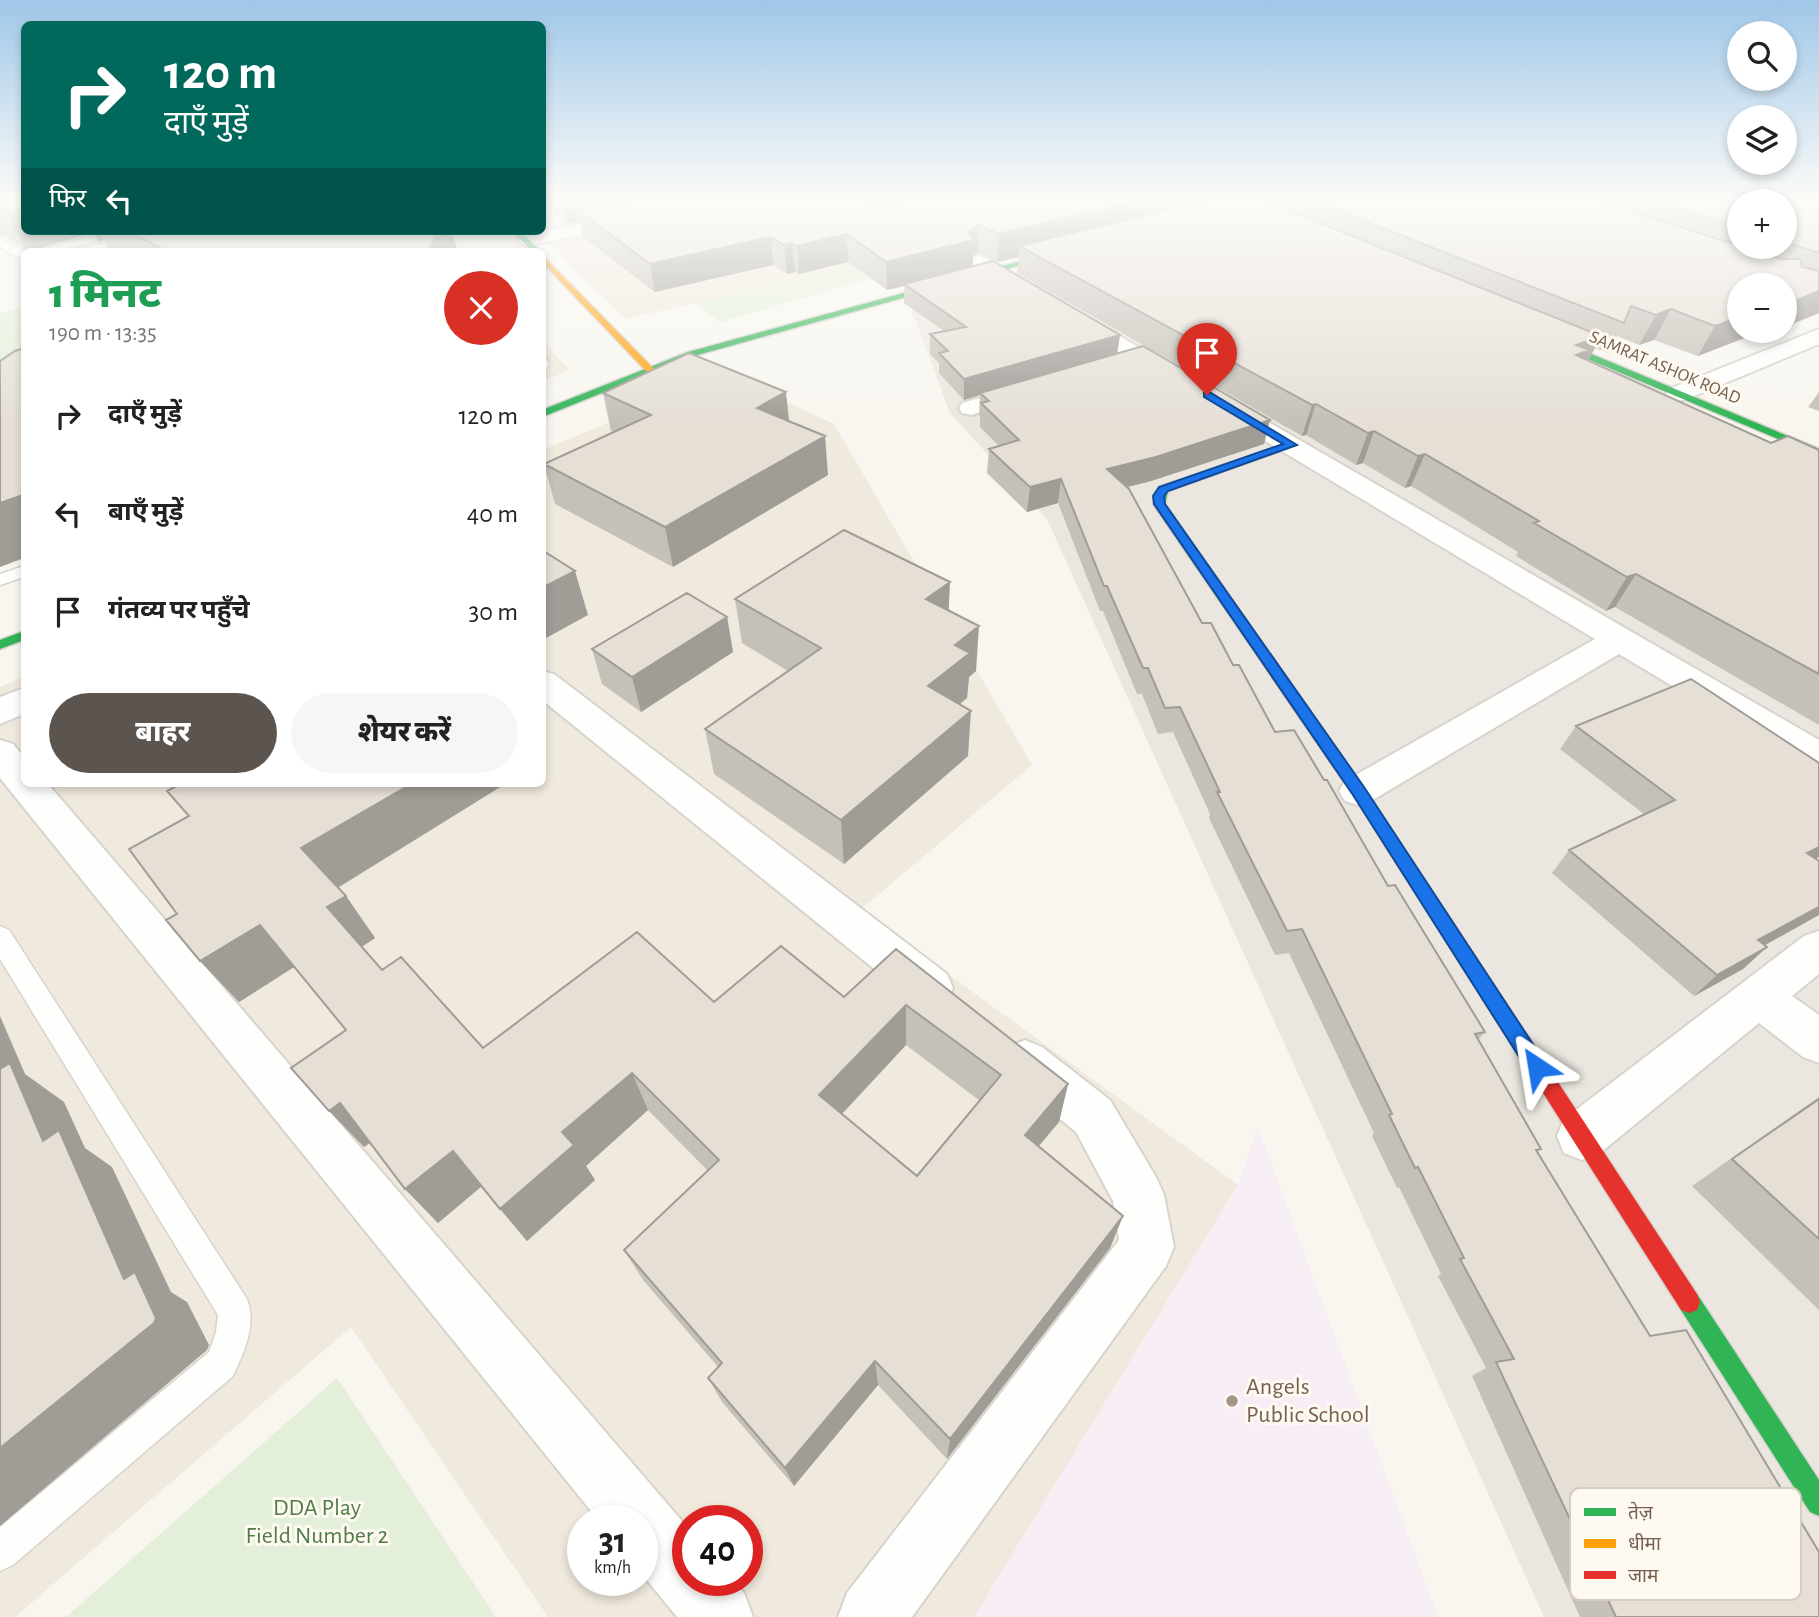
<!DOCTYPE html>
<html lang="hi">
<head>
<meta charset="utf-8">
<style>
	:root { --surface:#fff; --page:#f6f6f6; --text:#222; --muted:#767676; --accent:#5c554f }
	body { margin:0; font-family:"Alegreya Sans","Noto Sans Devanagari",sans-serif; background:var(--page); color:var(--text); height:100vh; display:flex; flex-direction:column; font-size:26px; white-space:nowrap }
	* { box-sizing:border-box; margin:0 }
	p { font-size:23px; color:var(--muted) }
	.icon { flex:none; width:38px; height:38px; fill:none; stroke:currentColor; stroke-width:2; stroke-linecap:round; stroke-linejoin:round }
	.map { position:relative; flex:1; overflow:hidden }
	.side { position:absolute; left:21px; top:248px; width:525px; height:539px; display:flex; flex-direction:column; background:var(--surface); border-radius:10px; box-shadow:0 4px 10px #0003 }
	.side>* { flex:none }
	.banner { position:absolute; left:21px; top:21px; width:525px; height:214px; border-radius:10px; box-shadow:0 4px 10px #0003; background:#00695c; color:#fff; overflow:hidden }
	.fabs { position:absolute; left:1727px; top:21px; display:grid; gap:14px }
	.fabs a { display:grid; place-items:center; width:70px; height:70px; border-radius:50%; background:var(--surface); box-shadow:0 4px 10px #0003; font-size:35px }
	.speed { position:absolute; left:567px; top:1505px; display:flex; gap:14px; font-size:35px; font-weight:700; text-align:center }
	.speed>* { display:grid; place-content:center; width:91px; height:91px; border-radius:50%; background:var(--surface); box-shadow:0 4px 10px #0003; line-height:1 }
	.speed small { font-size:18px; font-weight:400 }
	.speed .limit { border:10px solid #d22; background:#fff; color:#111 }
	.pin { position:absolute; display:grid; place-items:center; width:60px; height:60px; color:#fff; margin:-72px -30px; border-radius:50% 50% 50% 0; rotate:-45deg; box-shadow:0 0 7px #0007 }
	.pin .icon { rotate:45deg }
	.me { position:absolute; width:77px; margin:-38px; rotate:327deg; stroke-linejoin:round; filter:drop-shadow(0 0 5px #0008) }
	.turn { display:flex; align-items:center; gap:24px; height:147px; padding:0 28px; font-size:32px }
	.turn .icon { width:91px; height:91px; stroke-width:2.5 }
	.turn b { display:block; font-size:49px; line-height:60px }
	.then { display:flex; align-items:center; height:66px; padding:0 28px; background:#0003; gap:14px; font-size:26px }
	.round { display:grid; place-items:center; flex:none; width:74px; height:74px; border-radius:37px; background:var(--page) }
	.headline { display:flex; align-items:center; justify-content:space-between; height:119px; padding:0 28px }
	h1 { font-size:42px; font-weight:800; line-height:52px; color:#1e9e55 }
	.primary-button { display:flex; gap:14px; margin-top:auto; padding:14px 28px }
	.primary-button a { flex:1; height:80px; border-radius:42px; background:var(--accent); color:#fff; font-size:28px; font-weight:800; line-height:80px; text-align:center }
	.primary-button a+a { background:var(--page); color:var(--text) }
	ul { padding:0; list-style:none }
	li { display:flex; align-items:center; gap:21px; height:98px; padding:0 28px }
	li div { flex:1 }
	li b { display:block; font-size:26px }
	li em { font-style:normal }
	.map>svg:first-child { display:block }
</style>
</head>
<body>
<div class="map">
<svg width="1819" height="1617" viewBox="0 0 1819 1617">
	<rect width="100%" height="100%" fill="#f8f6ef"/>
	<path fill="#f0e9dd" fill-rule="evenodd" d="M 543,199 L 850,250 L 842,268 L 626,319 L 535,231 L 542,231 Z
		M 542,341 L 570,370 L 543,381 L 542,381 Z
		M 725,373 L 834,424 L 1032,765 L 860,910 L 1238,1185 L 974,1617 L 548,1617 L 351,1327 L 15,1617 L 0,1617 L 0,687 L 24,676 L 24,784 L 542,784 L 543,450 ZM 583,1521 L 642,1521 L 642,1580 L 583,1580 ZM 688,1521 L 747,1521 L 747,1580 L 688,1580 Z"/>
	<path fill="#ebe6df" d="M 1236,223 L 1819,475 L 1819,1617 L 1544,1617 L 1047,519 L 950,413 L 908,300 Z"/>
	<path fill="#f6eef4" d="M 1258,1127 L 1438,1617 L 974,1617 L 1238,1185 Z"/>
	<path fill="#e4efda" d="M 767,199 L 956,199 L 875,277 L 721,322 L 694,303 L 842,268 L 849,250 Z
		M 24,306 L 24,394 L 0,401 L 0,313 Z
		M 337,1378 L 496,1617 L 66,1617 Z"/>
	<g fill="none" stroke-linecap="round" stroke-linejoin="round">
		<g stroke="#d7d3cd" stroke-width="3">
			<path id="lane" d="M 146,231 L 164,231 L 91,252 L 72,252 Z
				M 92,236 L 98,239 L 96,241 L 55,252 L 36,252 Z
				M 0,239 L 26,252 L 24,258 L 12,255 L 0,247 Z
				M 542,358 L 547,359 L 549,366 L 542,370 Z
				M 24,566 L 24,577 L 0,585 L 0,574 Z
				M 0,926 L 9,930 L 247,1299 C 257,1325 244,1352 233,1376 L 13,1565 L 0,1571 L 0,1527 L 209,1352 L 216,1332 L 218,1315 L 0,959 Z"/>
		</g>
		<g stroke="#d7d3cd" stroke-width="4">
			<path id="street" d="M 634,215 L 640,216 L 643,220 L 640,224 L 526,246 L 517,240 L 526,234 Z
				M 979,255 L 1819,740 L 1819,770 L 1806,766 L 1619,654 L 1371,801 L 1358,805 L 1345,801 L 1339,791 L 1345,781 L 1595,639 L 972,265 L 969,261 Z
				M 1819,329 L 1819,344 L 1687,399 L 1678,401 L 1669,399 L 1666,394 L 1669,389 Z
				M 1029,384 L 1037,386 L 1041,391 L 1037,396 L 971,415 L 962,413 L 959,408 L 962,403 Z
				M 542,671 L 554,674 L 947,974 L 953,988 L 947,1002 L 931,1007 L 915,1002 L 542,700 Z
				M 24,688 L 24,714 L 0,724 L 0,697 Z
				M 0,740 L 13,744 L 24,757 L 24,784 L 48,784 L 688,1528 L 688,1580 L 732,1580 L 744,1593 L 753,1617 L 677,1617 L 642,1574 L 642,1521 L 599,1521 L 0,778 Z
				M 1819,931 L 1819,974 L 1792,996 L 1819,1015 L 1819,1063 L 1803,1057 L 1759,1023 L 1600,1153 L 1582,1160 L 1564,1153 L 1557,1136 L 1564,1119 L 1804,936 Z
				M 1025,1040 L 1042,1047 L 1110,1100 L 1156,1177 L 1164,1195 L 1174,1247 L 1166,1266 L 912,1617 L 838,1617 L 847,1593 L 1119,1240 L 1113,1201 L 1076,1132 L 1008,1077 L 1001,1062 L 1008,1047 Z"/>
		</g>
		<g stroke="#d8d3cc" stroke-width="3">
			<path id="fast" d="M 512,231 L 520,231 L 542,252 L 533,252 Z
				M 1065,249 L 1072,251 L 694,356 L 542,417 L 542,410 L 688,352 Z
				M 1540,335 L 1546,335 L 1819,449 L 1819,456 L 1540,339 Z
				M 1288,443 L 1297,445 L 1168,491 L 1165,504 L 1363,787 L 1552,1073 L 1555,1079 L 1552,1085 L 1545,1088 L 1538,1085 L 1353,795 L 1153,504 L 1159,487 Z
				M 24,631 L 24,640 L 0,649 L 0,640 Z
				M 1689,1291 L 1697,1294 L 1819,1480 L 1819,1516 L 1810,1512 L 1681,1310 L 1678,1302 L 1681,1294 Z"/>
		</g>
		<g stroke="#d8d3cc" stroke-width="3">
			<path id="slow" d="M 542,255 L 654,369 L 654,373 L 648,373 L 542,262 Z"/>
		</g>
		<g stroke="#d8d3cc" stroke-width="3">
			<path id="jam" d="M 1545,1070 L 1552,1073 L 1697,1294 L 1700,1302 L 1697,1310 L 1689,1313 L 1681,1310 L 1538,1085 L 1535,1079 L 1538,1073 Z"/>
		</g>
		<use href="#lane" fill="#fefefd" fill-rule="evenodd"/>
		<use href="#street" fill="#fefefd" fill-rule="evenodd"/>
		<use href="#fast" fill="#30b455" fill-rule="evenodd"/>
		<use href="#slow" fill="#ff9f0a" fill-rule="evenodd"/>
		<use href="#jam" fill="#e5322d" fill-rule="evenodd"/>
	</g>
	<path fill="#c5c0b8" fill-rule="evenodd" d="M 0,199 L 24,231 L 452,231 L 458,252 L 113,252 L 109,250 L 104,240 L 99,242 L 96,235 L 91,233 L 28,252 L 6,237 L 0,236 Z
		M 542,199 L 858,199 L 873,207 L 1265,201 L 1266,199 L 1819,199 L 1819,313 L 1785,327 L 1785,285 L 1740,331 L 1776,331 L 1759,338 L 1752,335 L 1698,356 L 1654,340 L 1639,345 L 1617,336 L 1608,353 L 1595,348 L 1588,361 L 1771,443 L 1819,450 L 1819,725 L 1615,607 L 1606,611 L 1516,556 L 1518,552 L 1411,486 L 1405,488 L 1363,463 L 1356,465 L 1306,435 L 1302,436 L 1017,273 L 1019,257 L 997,262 L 978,253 L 973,256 L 973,267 L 1120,335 L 1117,354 L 1264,444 L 1151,481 L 1128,487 L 1202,623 L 1233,665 L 1275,732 L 1388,886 L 1485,1032 L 1478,1040 L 1541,1149 L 1537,1152 L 1819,1617 L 1580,1617 L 1472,1376 L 1486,1368 L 1438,1276 L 1441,1274 L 1399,1187 L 1397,1188 L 1372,1136 L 1374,1133 L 1289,953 L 1275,955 L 1209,818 L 1210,814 L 1173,732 L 1158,734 L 1142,694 L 1137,694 L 1103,611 L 1100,611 L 1058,503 L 1027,512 L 987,473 L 989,449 L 999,446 L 980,427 L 980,417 L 979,416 L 980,395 L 964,400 L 939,373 L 939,363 L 930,354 L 930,334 L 944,331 L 904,303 L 904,286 L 887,290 L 848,262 L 799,274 L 795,272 L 787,274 L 773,265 L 655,292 L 583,237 L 580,221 L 567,224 L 542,202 ZM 1740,201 L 1785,201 L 1785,247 L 1740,247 Z
		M 1819,392 L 1819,411 L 1808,407 Z
		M 603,393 L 789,421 L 828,475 L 673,567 L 555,504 L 544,464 L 613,432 L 611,431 Z
		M 735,599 L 949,610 L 976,671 L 969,677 L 967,698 L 960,704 L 968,756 L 844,864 L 714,774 L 705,729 L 788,671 L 742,643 Z
		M 727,617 L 733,652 L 641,712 L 602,684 L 592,649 Z
		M 1576,726 L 1819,763 L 1819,857 L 1815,859 L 1764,945 L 1767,947 L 1743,969 L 1694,996 L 1552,873 L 1569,850 L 1645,815 L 1560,749 Z
		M 180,784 L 505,784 L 338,888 L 346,896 L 375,938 L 362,947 L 382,970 L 483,1048 L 714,1002 L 844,997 L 896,949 L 1068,1084 L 1059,1122 L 1038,1146 L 1123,1216 L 1110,1248 L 947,1459 L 878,1385 L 794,1486 L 722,1402 L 708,1378 L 718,1367 L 643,1280 L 624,1250 L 708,1171 L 648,1110 L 586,1166 L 595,1180 L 527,1241 L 482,1186 L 438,1223 L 405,1189 L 370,1143 L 364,1147 L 346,1030 L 294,967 L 239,1002 L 200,961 L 177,914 L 189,817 L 167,791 ZM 906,1045 L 980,1101 L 917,1176 L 842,1114 Z
		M 1819,1097 L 1819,1310 L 1692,1186 Z"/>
	<path fill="#a09c96" d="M 561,199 L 700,199 L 577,210 L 580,221 L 567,224 Z
		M 1143,199 L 1224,199 L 1019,246 L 1019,257 L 997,262 L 999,234 Z
		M 24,206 L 24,231 L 90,231 L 91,233 L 28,252 L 4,211 Z
		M 979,225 L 978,253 L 973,256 L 973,268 L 904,284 L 904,286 L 887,290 L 886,262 L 968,233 Z
		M 93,231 L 99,231 L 104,240 L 99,242 Z
		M 438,231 L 452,231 L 458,252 L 428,252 Z
		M 847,234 L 848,262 L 799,274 L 797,246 Z
		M 771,237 L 773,265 L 655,292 L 650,264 Z
		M 792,243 L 795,272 L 787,274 L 784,245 Z
		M 1819,291 L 1819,313 L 1785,327 L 1785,305 Z
		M 1671,309 L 1654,340 L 1639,345 L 1656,315 Z
		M 1740,317 L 1740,331 L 1755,331 L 1752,335 L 1698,356 L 1715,326 Z
		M 1764,331 L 1776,331 L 1759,338 Z
		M 1120,335 L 1117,355 L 980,393 L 980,395 L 964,400 L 964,379 Z
		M 1601,336 L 1586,365 L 1574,380 L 1576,345 Z
		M 786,392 L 790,430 L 757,408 Z
		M 1316,404 L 1306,435 L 1302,436 L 1312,405 Z
		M 1270,420 L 1264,444 L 1151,481 L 1103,493 L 1107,469 Z
		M 1374,431 L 1363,463 L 1356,465 L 1368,433 Z
		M 825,436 L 828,475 L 673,567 L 665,527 Z
		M 1425,454 L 1411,486 L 1405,488 L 1418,456 Z
		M 1061,479 L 1058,503 L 1027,512 L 1030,487 Z
		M 23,495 L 24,497 L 24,558 L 0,567 L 0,503 Z
		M 575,571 L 588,615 L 546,638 L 542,628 L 542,588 Z
		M 1636,574 L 1615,607 L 1606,611 L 1627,577 Z
		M 950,582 L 948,627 L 926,599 Z
		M 727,617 L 733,652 L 641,712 L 632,677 Z
		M 979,626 L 976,671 L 969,677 L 967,698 L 928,731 L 928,686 L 955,645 Z
		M 971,711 L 968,756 L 844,864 L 841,820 Z
		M 411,784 L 505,784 L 332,891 L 301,848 Z
		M 1819,847 L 1819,857 L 1784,875 L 1807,853 Z
		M 346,896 L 375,938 L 358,949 L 327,907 Z
		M 1819,907 L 1819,915 L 1735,962 L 1758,940 Z
		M 260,925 L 294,967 L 239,1002 L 200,961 Z
		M 1767,947 L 1743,969 L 1694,996 L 1717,975 Z
		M 906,1005 L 906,1045 L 825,1132 L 819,1095 Z
		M 0,1016 L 25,1074 L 64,1102 L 85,1148 L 112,1167 L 171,1292 L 187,1302 L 209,1345 L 207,1350 L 0,1526 L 0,1448 L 124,1279 L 0,1086 Z
		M 632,1073 L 648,1110 L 586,1166 L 595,1180 L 527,1241 L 500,1209 L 562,1132 Z
		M 1068,1084 L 1059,1122 L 1018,1171 L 1025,1135 Z
		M 340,1103 L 374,1140 L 364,1147 L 329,1111 Z
		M 453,1151 L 482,1186 L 438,1223 L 405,1189 Z
		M 1123,1216 L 1110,1248 L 947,1459 L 950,1439 Z
		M 875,1361 L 878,1385 L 794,1486 L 785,1468 Z"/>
	<path fill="#e5dfd6" stroke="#a09c96" stroke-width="2" fill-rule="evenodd" d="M 0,199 L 24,199 L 24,206 L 4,211 L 0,209 Z
		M 639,199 L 858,199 L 873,207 L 910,199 L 1143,199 L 999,234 L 979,225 L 968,233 L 974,240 L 886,262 L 847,234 L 797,246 L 792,243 L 784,245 L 771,237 L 650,264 L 577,210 Z
		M 1211,199 L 1260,199 L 1601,336 L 1576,345 L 1589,350 L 1576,355 L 1771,443 L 1788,436 L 1819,450 L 1819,674 L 1636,574 L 1627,577 L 1534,523 L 1539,521 L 1425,454 L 1418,456 L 1374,431 L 1368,433 L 1316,404 L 1312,405 L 1019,246 Z
		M 1309,199 L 1592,199 L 1740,246 L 1740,247 L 1743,247 L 1781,259 L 1800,259 L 1802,267 L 1819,271 L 1819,291 L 1785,305 L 1785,285 L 1740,285 L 1740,317 L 1715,326 L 1671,309 L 1656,315 L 1631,306 L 1624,323 Z
		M 1646,199 L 1819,199 L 1819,253 L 1785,242 L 1785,201 L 1740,201 L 1740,228 Z
		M 128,231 L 438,231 L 428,252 L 168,252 Z
		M 993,261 L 1120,335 L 964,379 L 939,353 L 948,351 L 930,334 L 966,327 L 904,284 Z
		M 1143,346 L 1270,420 L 1156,457 L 1107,469 L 1129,489 L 1202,623 L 1211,623 L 1233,665 L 1239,665 L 1275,732 L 1294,730 L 1324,780 L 1327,780 L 1388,886 L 1395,885 L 1485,1032 L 1475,1034 L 1541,1149 L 1536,1150 L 1650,1336 L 1686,1330 L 1819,1552 L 1819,1617 L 1616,1617 L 1496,1362 L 1514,1359 L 1460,1259 L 1464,1258 L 1418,1167 L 1415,1168 L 1389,1115 L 1392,1114 L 1302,929 L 1287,931 L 1217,792 L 1220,792 L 1180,707 L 1165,708 L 1148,668 L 1143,668 L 1107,586 L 1104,586 L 1061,479 L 1030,487 L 989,449 L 1019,440 L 981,403 L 989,401 L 980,393 Z
		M 24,348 L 24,496 L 23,495 L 0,503 L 0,361 L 15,351 Z
		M 689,353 L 786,392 L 757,408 L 825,436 L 665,527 L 544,464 L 651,415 L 603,393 Z
		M 844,530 L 950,582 L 926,599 L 979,626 L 955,645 L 970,653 L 928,686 L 971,711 L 841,820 L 705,729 L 821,648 L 735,599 Z
		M 542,550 L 575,571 L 542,588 Z
		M 687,593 L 727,617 L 632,677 L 592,649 Z
		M 1691,679 L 1819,763 L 1819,847 L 1807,853 L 1819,861 L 1819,907 L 1758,940 L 1767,947 L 1717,975 L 1569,850 L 1675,800 L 1576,726 Z
		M 180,784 L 411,784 L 301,848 L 346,896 L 327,907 L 382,970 L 401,957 L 483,1048 L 637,932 L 714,1002 L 781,946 L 844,997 L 896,949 L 1068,1084 L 1025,1135 L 1123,1216 L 950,1439 L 875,1361 L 785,1468 L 708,1378 L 722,1363 L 624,1250 L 719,1160 L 632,1073 L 562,1132 L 574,1145 L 500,1209 L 453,1151 L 405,1189 L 340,1103 L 329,1111 L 291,1068 L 346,1030 L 260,925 L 200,961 L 166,920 L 177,914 L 129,849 L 189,816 L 167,791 ZM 906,1005 L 1001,1075 L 917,1176 L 819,1095 Z
		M 10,1063 L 43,1141 L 59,1130 L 124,1279 L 135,1272 L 156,1318 L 154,1323 L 0,1448 L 0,1069 Z
		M 1819,1099 L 1819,1239 L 1732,1159 Z"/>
	<linearGradient id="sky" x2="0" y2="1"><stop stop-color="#9fc7e8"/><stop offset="0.47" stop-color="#fcfbf8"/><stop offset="1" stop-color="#fcfbf8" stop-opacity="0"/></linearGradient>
	<rect width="1819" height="425" fill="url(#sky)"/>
	<path fill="#1a73e8" stroke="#114b97" stroke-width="2" d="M 1204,393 L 1211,393 L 1297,445 L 1168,491 L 1164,496 L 1165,504 L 1364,787 L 1544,1061 L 1547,1067 L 1544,1074 L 1537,1076 L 1530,1074 L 1353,795 L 1154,504 L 1153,496 L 1159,487 L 1283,444 L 1204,397 Z"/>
	<circle fill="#a49486" stroke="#fefaf2" stroke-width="2.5" cx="1232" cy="1401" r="7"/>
	<g text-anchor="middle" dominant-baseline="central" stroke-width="6" stroke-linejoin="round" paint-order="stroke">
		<g font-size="18" fill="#77604e" stroke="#fefaf2">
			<text transform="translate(1665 368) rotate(23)">SAMRAT ASHOK ROAD</text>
		</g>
		<g font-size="24" fill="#77604e" stroke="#fefaf2" text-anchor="start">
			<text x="1246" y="1387">Angels<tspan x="1246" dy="28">Public School</tspan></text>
		</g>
		<g font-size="24" fill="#527c46" stroke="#fefaf2">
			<text x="317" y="1508">DDA Play<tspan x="317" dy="28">Field Number 2</tspan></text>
		</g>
	</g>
	<rect x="1570" y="1488" width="231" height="112" rx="10" fill="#fefaf2" stroke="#d6ccc1" stroke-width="2"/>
	<rect x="1584" y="1508" width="32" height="8" fill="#30b455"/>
	<rect x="1584" y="1539" width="32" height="9" fill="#ff9f0a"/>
	<rect x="1584" y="1571" width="32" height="8" fill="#e5322d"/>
	<g font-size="19" fill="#77604e">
		<text x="1628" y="1519">तेज़</text>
		<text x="1628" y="1550">धीमा</text>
		<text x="1628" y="1582">जाम</text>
	</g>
</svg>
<div class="fabs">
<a><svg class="icon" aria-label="search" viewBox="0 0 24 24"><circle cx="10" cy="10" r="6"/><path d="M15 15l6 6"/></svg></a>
<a><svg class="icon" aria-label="layers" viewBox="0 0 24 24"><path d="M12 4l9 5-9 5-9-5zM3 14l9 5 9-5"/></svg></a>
<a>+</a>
<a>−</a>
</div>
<div class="speed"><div>31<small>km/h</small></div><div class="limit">40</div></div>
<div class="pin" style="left:1207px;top:395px;background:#d93025"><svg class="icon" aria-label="arrive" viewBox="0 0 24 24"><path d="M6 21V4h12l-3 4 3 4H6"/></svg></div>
<svg class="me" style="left:1537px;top:1067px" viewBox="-20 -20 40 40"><path d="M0-17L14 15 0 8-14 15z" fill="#1a73e8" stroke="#fff" stroke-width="4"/></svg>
<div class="banner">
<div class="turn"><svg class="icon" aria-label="right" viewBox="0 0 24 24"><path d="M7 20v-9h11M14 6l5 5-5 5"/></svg><div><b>120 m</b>दाएँ मुड़ें</div></div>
<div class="then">फिर<svg class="icon" aria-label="left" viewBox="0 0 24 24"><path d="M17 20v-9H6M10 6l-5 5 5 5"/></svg></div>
</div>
<section class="side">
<div class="headline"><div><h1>1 मिनट</h1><p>190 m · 13:35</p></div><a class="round" style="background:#d93025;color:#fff"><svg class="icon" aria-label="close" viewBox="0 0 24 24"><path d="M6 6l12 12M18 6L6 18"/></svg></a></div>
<ul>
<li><svg class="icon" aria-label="right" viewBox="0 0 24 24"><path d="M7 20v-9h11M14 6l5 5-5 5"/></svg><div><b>दाएँ मुड़ें</b></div><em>120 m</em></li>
<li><svg class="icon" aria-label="left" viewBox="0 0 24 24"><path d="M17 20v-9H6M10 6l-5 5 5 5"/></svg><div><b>बाएँ मुड़ें</b></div><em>40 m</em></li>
<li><svg class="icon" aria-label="arrive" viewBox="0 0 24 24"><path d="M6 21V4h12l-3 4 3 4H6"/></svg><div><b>गंतव्य पर पहुँचे</b></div><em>30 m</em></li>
</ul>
<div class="primary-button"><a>बाहर</a><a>शेयर करें</a></div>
</section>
</div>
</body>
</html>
